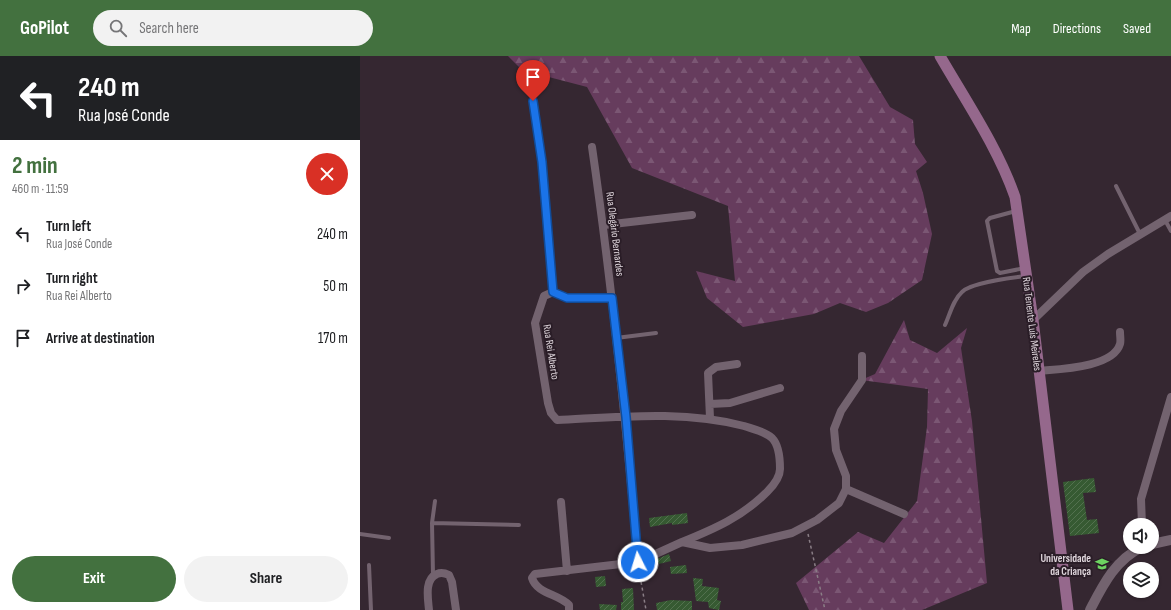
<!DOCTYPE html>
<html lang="en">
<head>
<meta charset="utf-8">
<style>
	:root { --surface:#fff; --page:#f2f2f2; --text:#202124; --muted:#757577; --accent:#43713f }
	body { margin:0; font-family:"Sofia Sans Condensed",sans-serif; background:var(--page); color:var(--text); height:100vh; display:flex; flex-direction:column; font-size:15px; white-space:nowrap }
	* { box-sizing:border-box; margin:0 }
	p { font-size:13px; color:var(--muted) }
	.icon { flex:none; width:22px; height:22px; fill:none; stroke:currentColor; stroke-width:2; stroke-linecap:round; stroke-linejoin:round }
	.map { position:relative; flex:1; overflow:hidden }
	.side { display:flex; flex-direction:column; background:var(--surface); width:360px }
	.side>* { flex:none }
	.top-card { background:#202124; color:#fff; overflow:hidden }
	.fabs { position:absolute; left:763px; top:462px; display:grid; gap:8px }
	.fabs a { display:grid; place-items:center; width:36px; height:36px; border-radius:50%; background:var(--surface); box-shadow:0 1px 3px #0004; font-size:20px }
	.pin { position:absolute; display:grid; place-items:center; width:34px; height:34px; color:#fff; margin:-41px -17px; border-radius:50% 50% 50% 0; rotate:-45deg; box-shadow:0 0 4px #0007 }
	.pin .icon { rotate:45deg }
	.me { position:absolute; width:44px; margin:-22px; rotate:355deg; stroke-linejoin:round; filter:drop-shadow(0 0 3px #0008) }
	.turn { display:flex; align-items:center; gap:14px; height:84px; padding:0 12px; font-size:18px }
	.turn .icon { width:52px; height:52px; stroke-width:2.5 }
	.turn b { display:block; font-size:28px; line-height:34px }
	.round { display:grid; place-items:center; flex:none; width:42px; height:42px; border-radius:21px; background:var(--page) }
	.overview { display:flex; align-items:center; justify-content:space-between; height:68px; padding:0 12px }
	h1 { font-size:24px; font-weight:700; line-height:30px; color:var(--accent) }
	.cta { display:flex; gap:8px; margin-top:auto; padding:8px 12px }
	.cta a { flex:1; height:46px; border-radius:24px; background:var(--accent); color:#fff; font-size:16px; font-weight:700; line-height:46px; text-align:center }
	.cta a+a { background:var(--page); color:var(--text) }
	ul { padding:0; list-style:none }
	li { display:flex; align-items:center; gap:12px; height:52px; padding:0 12px }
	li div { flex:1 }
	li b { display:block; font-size:15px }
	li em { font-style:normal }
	header { display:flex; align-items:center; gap:24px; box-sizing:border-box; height:56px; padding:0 20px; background:var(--accent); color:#fff }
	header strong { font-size:19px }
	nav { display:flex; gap:22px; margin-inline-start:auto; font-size:14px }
	.search { width:280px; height:36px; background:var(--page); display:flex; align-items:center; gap:10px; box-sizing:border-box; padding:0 14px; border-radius:22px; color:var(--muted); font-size:15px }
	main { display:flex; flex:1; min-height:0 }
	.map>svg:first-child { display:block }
</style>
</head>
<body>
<header>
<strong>GoPilot</strong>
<div class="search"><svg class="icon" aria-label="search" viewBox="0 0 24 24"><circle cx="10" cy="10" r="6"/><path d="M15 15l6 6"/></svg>Search here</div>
<nav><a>Map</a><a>Directions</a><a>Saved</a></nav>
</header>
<main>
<section class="side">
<div class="top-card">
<div class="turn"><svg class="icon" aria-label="left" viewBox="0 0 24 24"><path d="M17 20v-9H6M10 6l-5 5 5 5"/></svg><div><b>240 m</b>Rua José Conde</div></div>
</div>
<div class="overview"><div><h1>2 min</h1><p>460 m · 11:59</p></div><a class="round" style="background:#d93025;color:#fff"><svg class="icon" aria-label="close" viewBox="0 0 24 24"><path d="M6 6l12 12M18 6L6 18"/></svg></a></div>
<ul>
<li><svg class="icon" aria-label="left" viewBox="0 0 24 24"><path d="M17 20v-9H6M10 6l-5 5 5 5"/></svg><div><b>Turn left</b><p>Rua José Conde</p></div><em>240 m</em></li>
<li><svg class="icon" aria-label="right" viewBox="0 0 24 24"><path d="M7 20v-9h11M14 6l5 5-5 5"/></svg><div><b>Turn right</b><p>Rua Rei Alberto</p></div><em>50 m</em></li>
<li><svg class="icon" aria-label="arrive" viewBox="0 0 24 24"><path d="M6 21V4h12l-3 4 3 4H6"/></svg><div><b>Arrive at destination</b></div><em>170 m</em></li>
</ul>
<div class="cta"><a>Exit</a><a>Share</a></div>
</section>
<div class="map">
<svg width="811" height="554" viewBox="0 0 811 554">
	<defs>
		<pattern id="forest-firs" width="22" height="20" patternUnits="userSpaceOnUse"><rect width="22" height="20" fill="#663c5d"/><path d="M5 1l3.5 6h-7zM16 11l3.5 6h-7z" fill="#7b5774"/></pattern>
		<pattern id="building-hatch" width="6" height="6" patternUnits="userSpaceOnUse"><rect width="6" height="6" fill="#365a32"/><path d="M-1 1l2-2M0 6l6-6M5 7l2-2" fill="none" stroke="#53714f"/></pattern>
	</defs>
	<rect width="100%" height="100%" fill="#352731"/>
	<path fill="url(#forest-firs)" d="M 148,0 L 499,0 L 530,51 L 553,64 L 555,88 L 567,106 L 556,115 L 563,137 L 572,178 L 562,224 L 528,247 L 506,256 L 480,247 L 454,258 L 383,271 L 347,242 L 336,215 L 375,225 L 368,150 L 272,112 L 227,31 L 162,14 Z
		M 544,264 L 550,284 L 577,297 L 607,272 L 601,292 L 612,365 L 627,527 L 562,554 L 449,554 L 436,527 L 498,476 L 524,487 L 557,445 L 567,371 L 568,333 L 501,324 L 515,318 Z"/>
	<path fill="url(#building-hatch)" d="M 734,422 L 736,436 L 723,437 L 727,464 L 737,463 L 739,477 L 710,480 L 703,426 Z
		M 327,457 L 328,467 L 312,469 L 312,467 L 290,471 L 289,462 Z
		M 309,498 L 311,505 L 299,508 L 297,503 Z
		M 326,509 L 327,517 L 311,518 L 310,511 Z
		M 245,520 L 246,530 L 236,531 L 235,521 Z
		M 333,522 L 343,523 L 342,530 L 359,532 L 357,544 L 361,545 L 359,554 L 349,552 L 348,546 L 336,545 Z
		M 273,532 L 274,554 L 261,554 L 261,546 L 263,546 L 262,533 Z
		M 311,544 L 332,545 L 332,554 L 297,554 L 296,547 Z
		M 239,548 L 257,549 L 256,554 L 240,554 Z"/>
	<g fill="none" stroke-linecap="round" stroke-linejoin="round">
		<path stroke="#8a7e86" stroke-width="1.5" stroke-dasharray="3 3" stroke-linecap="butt" d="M 448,478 L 465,554
			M 279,514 L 286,554"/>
		<path stroke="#73636f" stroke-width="4" d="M 756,130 L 780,178
			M 656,155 L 630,162 L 627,165 L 637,215 L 640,217 L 665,212
			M 805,164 L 811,175
			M 585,269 C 590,258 593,244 602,236 C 612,226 652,222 666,220
			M 256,282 L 296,277
			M 72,467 L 159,469
			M 0,478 L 29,482
			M 9,509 L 11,554
			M 73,519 L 72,467 L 75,445"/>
		<path stroke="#73636f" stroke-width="8" d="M 173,45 L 182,106 L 193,236 L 184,240 L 175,267 L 188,347 L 191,357 L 197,364 C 259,361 324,354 384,370 C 393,373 404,375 412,382 C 419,389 420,403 420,413 C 420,422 413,430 407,436 C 382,461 354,473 322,486
			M 232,91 C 252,229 266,367 278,506
			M 244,169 L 332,159
			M 193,236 L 207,242 L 252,242
			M 673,264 L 723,216 L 748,198 L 811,160
			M 678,315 C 698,313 753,312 760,288 C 761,285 760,280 760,276
			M 350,348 L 370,347 L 420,332
			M 350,362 L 348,317 L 356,311 L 377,308
			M 486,433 L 544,458
			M 201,446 L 207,515
			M 782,469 L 781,443 L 811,341
			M 69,554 C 68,543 64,523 77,518 C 81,516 85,517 89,519 L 92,526 L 96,554
			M 209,554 L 209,549 C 199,538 177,538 172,522 L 175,518 L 278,506 L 322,486 L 350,492 L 382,489 L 432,477 L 457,464 L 479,447 L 486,433 L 486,420 L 476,394 L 474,373 L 481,355 L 502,324 L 502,300"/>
		<path stroke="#73636f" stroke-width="10" d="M 792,488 L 811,484
			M 730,554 C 743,529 755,504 782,491"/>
		<path stroke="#95688c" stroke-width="11" d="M 580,0 C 606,45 638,92 655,141 L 673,264 L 708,554"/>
	</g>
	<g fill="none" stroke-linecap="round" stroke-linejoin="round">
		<g stroke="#114b97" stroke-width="10">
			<path id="route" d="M 173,45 L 182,106 L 193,236 L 207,242 L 252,242 L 266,361 L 278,506"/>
		</g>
		<use href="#route" stroke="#1a73e8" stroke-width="7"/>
	</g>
	<defs>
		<g id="school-bare" transform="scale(1.08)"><path d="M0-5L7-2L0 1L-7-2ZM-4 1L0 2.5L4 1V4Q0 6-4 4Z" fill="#6dd361" stroke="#2a1d27" stroke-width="2.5" paint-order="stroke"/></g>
	</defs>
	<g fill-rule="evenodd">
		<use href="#school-bare" x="742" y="508"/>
	</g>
	<g text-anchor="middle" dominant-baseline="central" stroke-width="4" stroke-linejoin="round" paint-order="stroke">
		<g font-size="11" fill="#dfd6dc" stroke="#2a1d27">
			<text transform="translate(255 178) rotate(83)">Rua Olegário Bernardes</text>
			<text transform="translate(672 268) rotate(83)">Rua Tenente Luís Meireles</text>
			<text transform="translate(191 296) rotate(81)">Rua Rei Alberto</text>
		</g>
		<g font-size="11" font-weight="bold" fill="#dfd6dc" stroke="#2a1d27" text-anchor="end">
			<text x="731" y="502">Universidade<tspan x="731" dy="13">da Criança</tspan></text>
		</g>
	</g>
</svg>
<div class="fabs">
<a><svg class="icon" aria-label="sound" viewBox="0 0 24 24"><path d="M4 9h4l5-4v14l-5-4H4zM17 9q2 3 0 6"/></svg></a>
<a><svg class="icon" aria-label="layers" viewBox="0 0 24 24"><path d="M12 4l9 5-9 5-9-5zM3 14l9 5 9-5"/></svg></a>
</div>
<div class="pin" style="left:173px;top:45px;background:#d93025"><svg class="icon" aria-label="arrive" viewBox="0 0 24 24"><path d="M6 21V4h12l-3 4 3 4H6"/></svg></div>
<svg class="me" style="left:278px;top:506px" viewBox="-20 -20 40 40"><circle r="17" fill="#1a73e8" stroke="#fff" stroke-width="3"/><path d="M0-11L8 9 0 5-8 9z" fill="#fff"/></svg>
</div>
</main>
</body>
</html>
